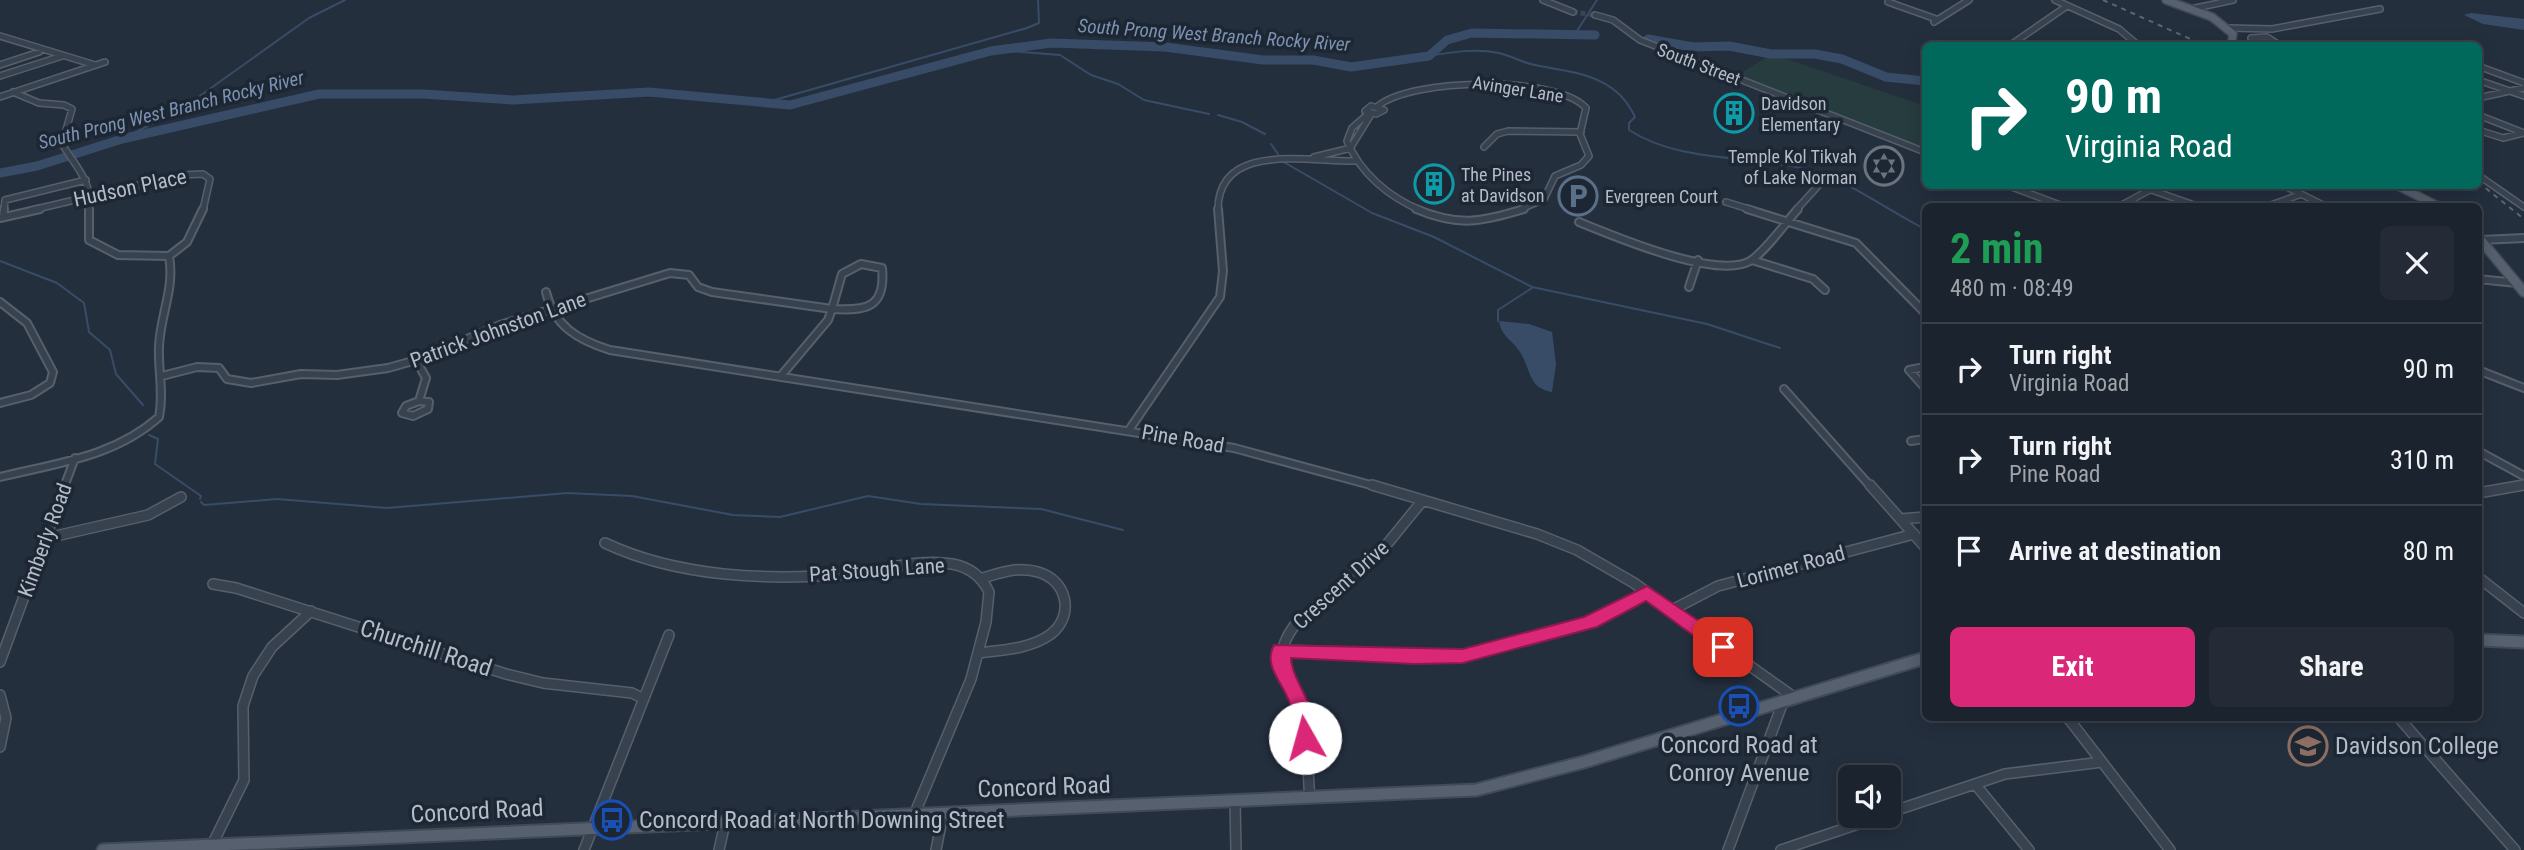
<!DOCTYPE html>
<html lang="en">
<head>
<meta charset="utf-8">
<style>
	:root { --surface:#1b232e; --page:#242b36; --text:#f1f3f6; --muted:#a0a4aa; --line:#39404a; --accent:#db2777 }
	body { margin:0; font-family:"Roboto Condensed",sans-serif; background:var(--page); color:var(--text); height:100vh; display:flex; flex-direction:column; font-size:26px; white-space:nowrap }
	* { box-sizing:border-box; margin:0 }
	p { font-size:23px; color:var(--muted) }
	.icon { flex:none; width:38px; height:38px; fill:none; stroke:currentColor; stroke-width:2; stroke-linecap:round; stroke-linejoin:round }
	.map { position:relative; flex:1; overflow:hidden }
	.panel { position:absolute; left:1922px; top:203px; width:560px; height:518px; display:flex; flex-direction:column; background:var(--surface); border-radius:10px; box-shadow:0 4px 18px #0003,0 0 0 2px var(--line) }
	.panel>* { flex:none }
	.banner { position:absolute; left:1922px; top:42px; width:560px; height:147px; border-radius:10px; box-shadow:0 4px 18px #0003,0 0 0 2px var(--line); background:#00695c; color:#fff; overflow:hidden }
	.buttons { position:absolute; left:1838px; top:765px; display:grid; gap:14px }
	.buttons a { display:grid; place-items:center; width:63px; height:63px; border-radius:10px; background:var(--surface); box-shadow:0 4px 18px #0003,0 0 0 2px var(--line); font-size:35px }
	.pin { position:absolute; display:grid; place-items:center; width:60px; height:60px; color:#fff; margin:-30px; border-radius:14px; box-shadow:0 4px 10px #0006 }
	.me { position:absolute; width:77px; margin:-38px; rotate:353deg; stroke-linejoin:round; filter:drop-shadow(0 0 5px #0008) }
	.turn { display:flex; align-items:center; gap:24px; height:147px; padding:0 28px; font-size:32px }
	.turn .icon { width:91px; height:91px; stroke-width:2.5 }
	.turn b { display:block; font-size:49px; line-height:60px }
	.round { display:grid; place-items:center; flex:none; width:74px; height:74px; border-radius:10px; background:var(--page) }
	.summary { display:flex; align-items:center; justify-content:space-between; height:119px; padding:0 28px }
	h1 { font-size:42px; font-weight:700; line-height:52px; color:#1e9e55 }
	.button { display:flex; gap:14px; margin-top:auto; padding:14px 28px }
	.button a { flex:1; height:80px; border-radius:10px; background:var(--accent); color:#fff; font-size:28px; font-weight:700; line-height:80px; text-align:center }
	.button a+a { background:var(--page); color:var(--text) }
	ul { padding:0; list-style:none }
	li { display:flex; align-items:center; gap:21px; height:91px; padding:0 28px; border-top:2px solid var(--line) }
	li div { flex:1 }
	li b { display:block; font-size:26px }
	li em { font-style:normal }
	.map>svg:first-child { display:block }
</style>
</head>
<body>
<div class="map">
<svg width="2524" height="850" viewBox="0 0 2524 850">
	<rect width="100%" height="100%" fill="#242f3e"/>
	<path fill="#263c3f" d="M 1772,54 L 1925,106 L 1925,149 L 1736,76 Z"/>
	<path fill="#394c67" d="M 2471,13 L 2524,19 L 2524,30 L 2483,24 L 2464,15 Z
		M 1499,321 L 1529,324 L 1552,332 L 1556,364 L 1552,392 C 1528,388 1531,369 1520,352 C 1512,339 1502,338 1499,321 Z"/>
	<g fill="none" stroke-linecap="round" stroke-linejoin="round">
		<path stroke="#394c67" stroke-width="2" d="M 1575,34 L 1597,0
			M 996,50 L 1060,55 L 1091,75 L 1118,84 L 1144,100 L 1209,114
			M 1429,56 C 1452,52 1476,48 1499,53 C 1512,56 1523,63 1535,65 C 1576,73 1616,75 1635,117 L 1629,123 L 1629,130 C 1680,163 1748,155 1806,169 C 1849,180 1885,209 1925,229
			M 764,103 L 1027,28 L 1039,23 L 1038,0
			M 1218,115 L 1242,122 L 1265,134
			M 122,139 L 183,108 L 309,18 L 345,0
			M 1271,144 L 1278,154
			M 1282,161 L 1372,213 L 1434,237 L 1532,287 L 1707,324 L 1780,348
			M 0,261 L 57,283 L 84,303 L 89,332 L 110,350 L 116,374 L 143,405
			M 1498,321 L 1498,310 L 1532,288
			M 149,435 L 158,439 L 155,464 L 201,496 L 200,499
			M 201,502 L 204,505 L 277,499 L 387,508 L 567,493 L 632,496 L 733,515 L 780,517 L 868,496 L 921,504 L 1041,509 L 1123,530"/>
		<path stroke="#394c67" stroke-width="9" d="M 1648,39 L 1693,47 L 1729,46 L 1771,54 L 1815,54 L 1842,59 L 1886,77 L 1925,81
			M 0,173 L 37,166 L 122,139 L 319,94 L 423,94 L 513,100 L 649,92 L 790,105 L 991,51 L 1051,43 L 1165,47 L 1263,60 L 1313,60 L 1351,67 L 1429,56 L 1447,40 L 1472,33 L 1595,35"/>
		<path stroke="#3a4453" stroke-width="5" stroke-dasharray="5 2.5" stroke-linecap="butt" d="M 1573,12 L 1595,15"/>
		<g stroke="#565f6c" stroke-width="8">
			<path id="minor-far2" d="M 1543,0 L 1573,12
				M 2055,0 L 2119,29 L 2139,46
				M 1888,2 L 1936,19
				M 2191,9 L 2233,0
				M 1595,15 L 1613,20 L 1640,40 L 1925,152
				M 1934,22 L 1969,0
				M 2229,28 L 2272,29 L 2380,9
				M 0,36 L 95,65
				M 2009,46 L 2067,6
				M 2267,46 L 2251,38 L 2267,37 L 2281,46
				M 0,65 L 39,52
				M 2478,66 L 2524,83
				M 0,76 L 62,56
				M 2478,80 L 2524,96
				M 13,92 L 39,103 L 64,105 L 72,109 L 62,144 C 76,167 93,182 89,210
				M 0,97 L 105,62
				M 2478,98 L 2524,88
				M 1371,106 L 1384,110 L 1376,114 L 1365,111 Z
				M 1378,106 C 1411,78 1557,75 1586,108 L 1580,134 L 1589,156 L 1581,165 L 1555,176 L 1544,199 L 1519,210
				M 1369,113 L 1352,128 L 1347,141 C 1360,173 1389,197 1420,210
				M 2478,115 L 2524,133
				M 2478,130 L 2503,138 L 2524,133
				M 1351,147 L 1370,116 L 1368,114
				M 1484,147 L 1497,134 L 1508,131 L 1581,132
				M 1314,157 L 1351,148
				M 2478,175 L 2524,207
				M 2009,186 L 2063,206
				M 2140,186 L 2197,206
				M 2285,186 L 2325,206
				M 1726,202 L 1752,210
				M 2120,206 L 2157,186
				M 2268,206 L 2299,195
				M 4,210 L 5,200 L 86,180
				M 32,210 L 182,175 L 203,174 L 210,179 L 203,210
				M 1218,210 C 1218,141 1309,162 1355,161
				M 1796,210 L 1818,186"/>
		</g>
		<g stroke="#565f6c" stroke-width="10">
			<path id="minor-far1" d="M 89,209 L 89,240 L 118,255 L 169,256
				M 1416,209 C 1459,227 1481,222 1524,209
				M 1747,209 L 1856,243 L 1925,313
				M 3,217 L 4,209
				M 0,218 L 40,209
				M 1579,222 C 1614,236 1716,280 1750,261 C 1765,252 1786,222 1798,209
				M 2481,240 L 2524,238
				M 1752,260 L 1813,279 L 1825,290
				M 861,264 L 882,268 C 886,308 866,311 832,309 L 842,274 Z
				M 2478,279 L 2517,283
				M 1689,287 L 1698,260
				M 546,292 C 554,326 578,340 610,350 L 1234,448 L 1378,487
				M 0,302 L 27,323 L 53,372 L 50,383 L 31,395 L 0,403
				M 416,360 L 426,378 L 419,401
				M 1925,367 L 1909,370 L 1925,388
				M 2478,370 L 2524,388
				M 162,376 L 197,367 L 219,368 L 227,379 L 251,383 L 301,374 L 337,375 L 388,368 L 420,359 L 500,325 L 670,273 L 689,275 L 698,287 L 712,292 L 832,309
				M 780,377 L 828,320 L 832,309
				M 1784,389 L 1871,487
				M 419,401 L 429,402 L 428,409 L 413,416 L 402,413 L 406,406 Z
				M 1129,430 L 1220,297 L 1223,271 L 1218,209
				M 1911,441 L 1925,439
				M 2478,451 L 2524,476
				M 0,477 C 57,463 114,457 159,417 C 164,393 158,371 159,347 C 160,315 175,289 169,256 L 187,242 L 203,209
				M 64,487 L 75,458
				M 2518,487 L 2524,485"/>
		</g>
		<g stroke="#565f6c" stroke-width="12">
			<path id="minor" d="M 1372,485 L 1537,534 L 1577,550 L 1634,583 L 1795,698
				M 1870,485 L 1925,547
				M 2478,493 L 2524,485
				M 1900,519 L 1925,517
				M 47,538 L 148,515 L 181,497
				M 605,543 C 677,577 768,581 846,574 C 881,571 917,558 952,564 C 969,567 982,577 989,592 L 986,622 L 971,679 L 914,815
				M 2478,577 L 2524,613
				M 213,584 L 236,588 L 506,674 L 543,683 L 632,693 L 642,698
				M 1672,610 L 1718,586 L 1914,534
				M 1281,650 L 1463,656 L 1590,622 L 1647,592
				M 978,653 C 1002,650 1031,649 1051,634 C 1075,615 1067,580 1038,572 C 1018,566 999,573 980,579
				M 0,662 L 65,485
				M 0,695 L 6,718 L 0,747
				M 2068,718 L 2170,850
				M 2399,718 L 2515,850
				M 1975,784 L 2029,850
				M 1310,798 C 1307,770 1309,738 1302,711 C 1292,674 1267,664 1294,626 L 1388,543 L 1423,500
				M 1235,801 L 1236,850
				M 1888,813 L 2005,774 L 2102,762
				M 211,847 L 244,780 L 243,706 L 253,676 L 272,647 L 311,611
				M 584,850 L 669,635
				M 719,850 L 725,823
				M 936,850 L 943,814
				M 1728,850 L 1783,702
				M 1781,850 L 1882,816"/>
		</g>
		<g stroke="#414a57" stroke-width="10">
			<path id="major-far2" d="M 2166,0 L 2212,17 L 2233,34 L 2231,46
				M 2398,186 L 2438,206"/>
		</g>
		<g stroke="#414a57" stroke-width="12">
			<path id="major-far1" d="M 2478,237 L 2524,292"/>
		</g>
		<g stroke="#414a57" stroke-width="15">
			<path id="major" d="M 2478,640 L 2524,642
				M 103,850 L 1476,790 L 1584,762 L 1925,658"/>
		</g>
		<use href="#minor-far2" stroke="#38414e" stroke-width="5"/>
		<use href="#minor-far1" stroke="#38414e" stroke-width="6"/>
		<use href="#minor" stroke="#38414e" stroke-width="9"/>
		<use href="#major-far2" stroke="#56606e" stroke-width="7"/>
		<use href="#major-far1" stroke="#56606e" stroke-width="9"/>
		<use href="#major" stroke="#56606e" stroke-width="11"/>
		<path stroke="#5a6575" stroke-width="2" stroke-dasharray="5 5" stroke-linecap="butt" d="M 2103,0 L 2206,46
			M 2478,182 L 2524,219"/>
	</g>
	<path fill="#db2777" stroke="#8e194d" stroke-width="2" d="M 1647,586 L 1730,642 L 1733,647 L 1730,652 L 1716,652 L 1646,601 L 1597,627 L 1463,663 L 1415,664 L 1291,658 C 1292,684 1326,716 1312,744 L 1297,744 C 1291,732 1294,717 1290,704 C 1285,685 1262,666 1274,645 L 1463,649 L 1584,617 Z"/>
	<defs>
		<g id="building-ring" transform="scale(2.0125)"><circle r="9.5" fill="#1d2633" stroke="#0f9aa8" stroke-width="1.5"/><path d="M-4-6H4V6H1V3H-1V6H-4ZM-2.5-4.3h1.7v1.8h-1.7ZM.8-4.3h1.7v1.8H.8ZM-2.5-1h1.7V.8h-1.7ZM.8-1h1.7V.8H.8Z" fill="#0f9aa8"/></g>
		<g id="synagogue-ring" transform="scale(2.0125)"><circle r="9.5" fill="#1d2633" stroke="#6b7280" stroke-width="1.5"/><path d="M0-6.5L5.6 3.2H-5.6ZM0 6.5L5.6-3.2H-5.6Z" fill="#6b7280"/></g>
		<g id="parking-ring" transform="scale(2.0125)"><circle r="9.5" fill="#1d2633" stroke="#5c6f8a" stroke-width="1.5"/><path d="M-3.5-5.5H1a3.5 3.5 0 0 1 0 7H-1V5.5H-3.5ZM-1-3.4V-.6H.8a1.4 1.4 0 0 0 0-2.8Z" fill="#5c6f8a"/></g>
		<g id="bus-ring" transform="scale(2.0125)"><circle r="9.5" fill="#1d2633" stroke="#1a4fb4" stroke-width="1.5"/><path d="M-5-6H5V4H4V6H2V4H-2V6H-4V4H-5ZM-3.5-4V0h7V-4ZM-3.5 1.2v1.5H-2V1.2ZM2 1.2v1.5H3.5V1.2Z" fill="#1a4fb4"/></g>
		<g id="university-ring" transform="scale(2.0125)"><circle r="9.5" fill="#1d2633" stroke="#8d6e63" stroke-width="1.5"/><path d="M0-5L7-2L0 1L-7-2ZM-4 1L0 2.5L4 1V4Q0 6-4 4Z" fill="#8d6e63"/></g>
	</defs>
	<g fill-rule="evenodd">
		<use href="#building-ring" x="1734" y="113"/>
		<use href="#synagogue-ring" x="1884" y="166"/>
		<use href="#building-ring" x="1434" y="184"/>
		<use href="#parking-ring" x="1578" y="196"/>
		<use href="#bus-ring" x="1739" y="706"/>
		<use href="#university-ring" x="2308" y="746"/>
		<use href="#bus-ring" x="612" y="820"/>
	</g>
	<g text-anchor="middle" dominant-baseline="central" stroke-width="7" stroke-linejoin="round" paint-order="stroke">
		<g font-size="18" fill="#b4bcc9" stroke="#1d2633">
			<text transform="translate(1699 64) rotate(21)">South Street</text>
			<text transform="translate(1518 89) rotate(9)">Avinger Lane</text>
		</g>
		<g font-size="18" fill="#b4bcc9" stroke="#1d2633" text-anchor="start">
			<text x="1761" y="103">Davidson<tspan x="1761" dy="21">Elementary</tspan></text>
			<text x="1857" y="156" text-anchor="end">Temple Kol Tikvah<tspan x="1857" dy="21">of Lake Norman</tspan></text>
			<text x="1461" y="174">The Pines<tspan x="1461" dy="21">at Davidson</tspan></text>
			<text x="1605" y="196">Evergreen Court</text>
		</g>
		<g font-size="19" font-style="italic" fill="#7c92b1" stroke="#1d2633">
			<text transform="translate(1214 35) rotate(4)">South Prong West Branch Rocky River</text>
			<text transform="translate(171 110) rotate(-14)">South Prong West Branch Rocky River</text>
		</g>
		<g font-size="21" fill="#b4bcc9" stroke="#1d2633">
			<text transform="translate(130 188) rotate(-12)">Hudson Place</text>
			<text transform="translate(498 330) rotate(-20)">Patrick Johnston Lane</text>
			<text transform="translate(1183 439) rotate(10)">Pine Road</text>
			<text transform="translate(45 540) rotate(-70)">Kimberly Road</text>
			<text transform="translate(1791 567) rotate(-15)">Lorimer Road</text>
			<text transform="translate(877 570) rotate(-4)">Pat Stough Lane</text>
			<text transform="translate(1341 585) rotate(-42)">Crescent Drive</text>
		</g>
		<g font-size="24" fill="#b4bcc9" stroke="#1d2633">
			<text transform="translate(426 648) rotate(18)">Churchill Road</text>
			<text transform="translate(1044 787) rotate(-2)">Concord Road</text>
			<text transform="translate(477 811) rotate(-3)">Concord Road</text>
		</g>
		<g font-size="24" fill="#b4bcc9" stroke="#1d2633" text-anchor="start">
			<text x="1739" y="745" text-anchor="middle">Concord Road at<tspan x="1739" dy="28">Conroy Avenue</tspan></text>
			<text x="2335" y="746">Davidson College</text>
			<text x="639" y="820">Concord Road at North Downing Street</text>
		</g>
	</g>
</svg>
<div class="buttons">
<a><svg class="icon" aria-label="sound" viewBox="0 0 24 24"><path d="M4 9h4l5-4v14l-5-4H4zM17 9q2 3 0 6"/></svg></a>
</div>
<div class="pin" style="left:1723px;top:647px;background:#d93025"><svg class="icon" aria-label="arrive" viewBox="0 0 24 24"><path d="M6 21V4h12l-3 4 3 4H6"/></svg></div>
<svg class="me" style="left:1305px;top:738px" viewBox="-20 -20 40 40"><circle r="19" fill="#fff"/><path d="M0-13L10 11 0 6-10 11z" fill="#db2777"/></svg>
<div class="banner">
<div class="turn"><svg class="icon" aria-label="right" viewBox="0 0 24 24"><path d="M7 20v-9h11M14 6l5 5-5 5"/></svg><div><b>90 m</b>Virginia Road</div></div>
</div>
<section class="panel">
<div class="summary"><div><h1>2 min</h1><p>480 m · 08:49</p></div><a class="round"><svg class="icon" aria-label="close" viewBox="0 0 24 24"><path d="M6 6l12 12M18 6L6 18"/></svg></a></div>
<ul>
<li><svg class="icon" aria-label="right" viewBox="0 0 24 24"><path d="M7 20v-9h11M14 6l5 5-5 5"/></svg><div><b>Turn right</b><p>Virginia Road</p></div><em>90 m</em></li>
<li><svg class="icon" aria-label="right" viewBox="0 0 24 24"><path d="M7 20v-9h11M14 6l5 5-5 5"/></svg><div><b>Turn right</b><p>Pine Road</p></div><em>310 m</em></li>
<li><svg class="icon" aria-label="arrive" viewBox="0 0 24 24"><path d="M6 21V4h12l-3 4 3 4H6"/></svg><div><b>Arrive at destination</b></div><em>80 m</em></li>
</ul>
<div class="button"><a>Exit</a><a>Share</a></div>
</section>
</div>
</body>
</html>
